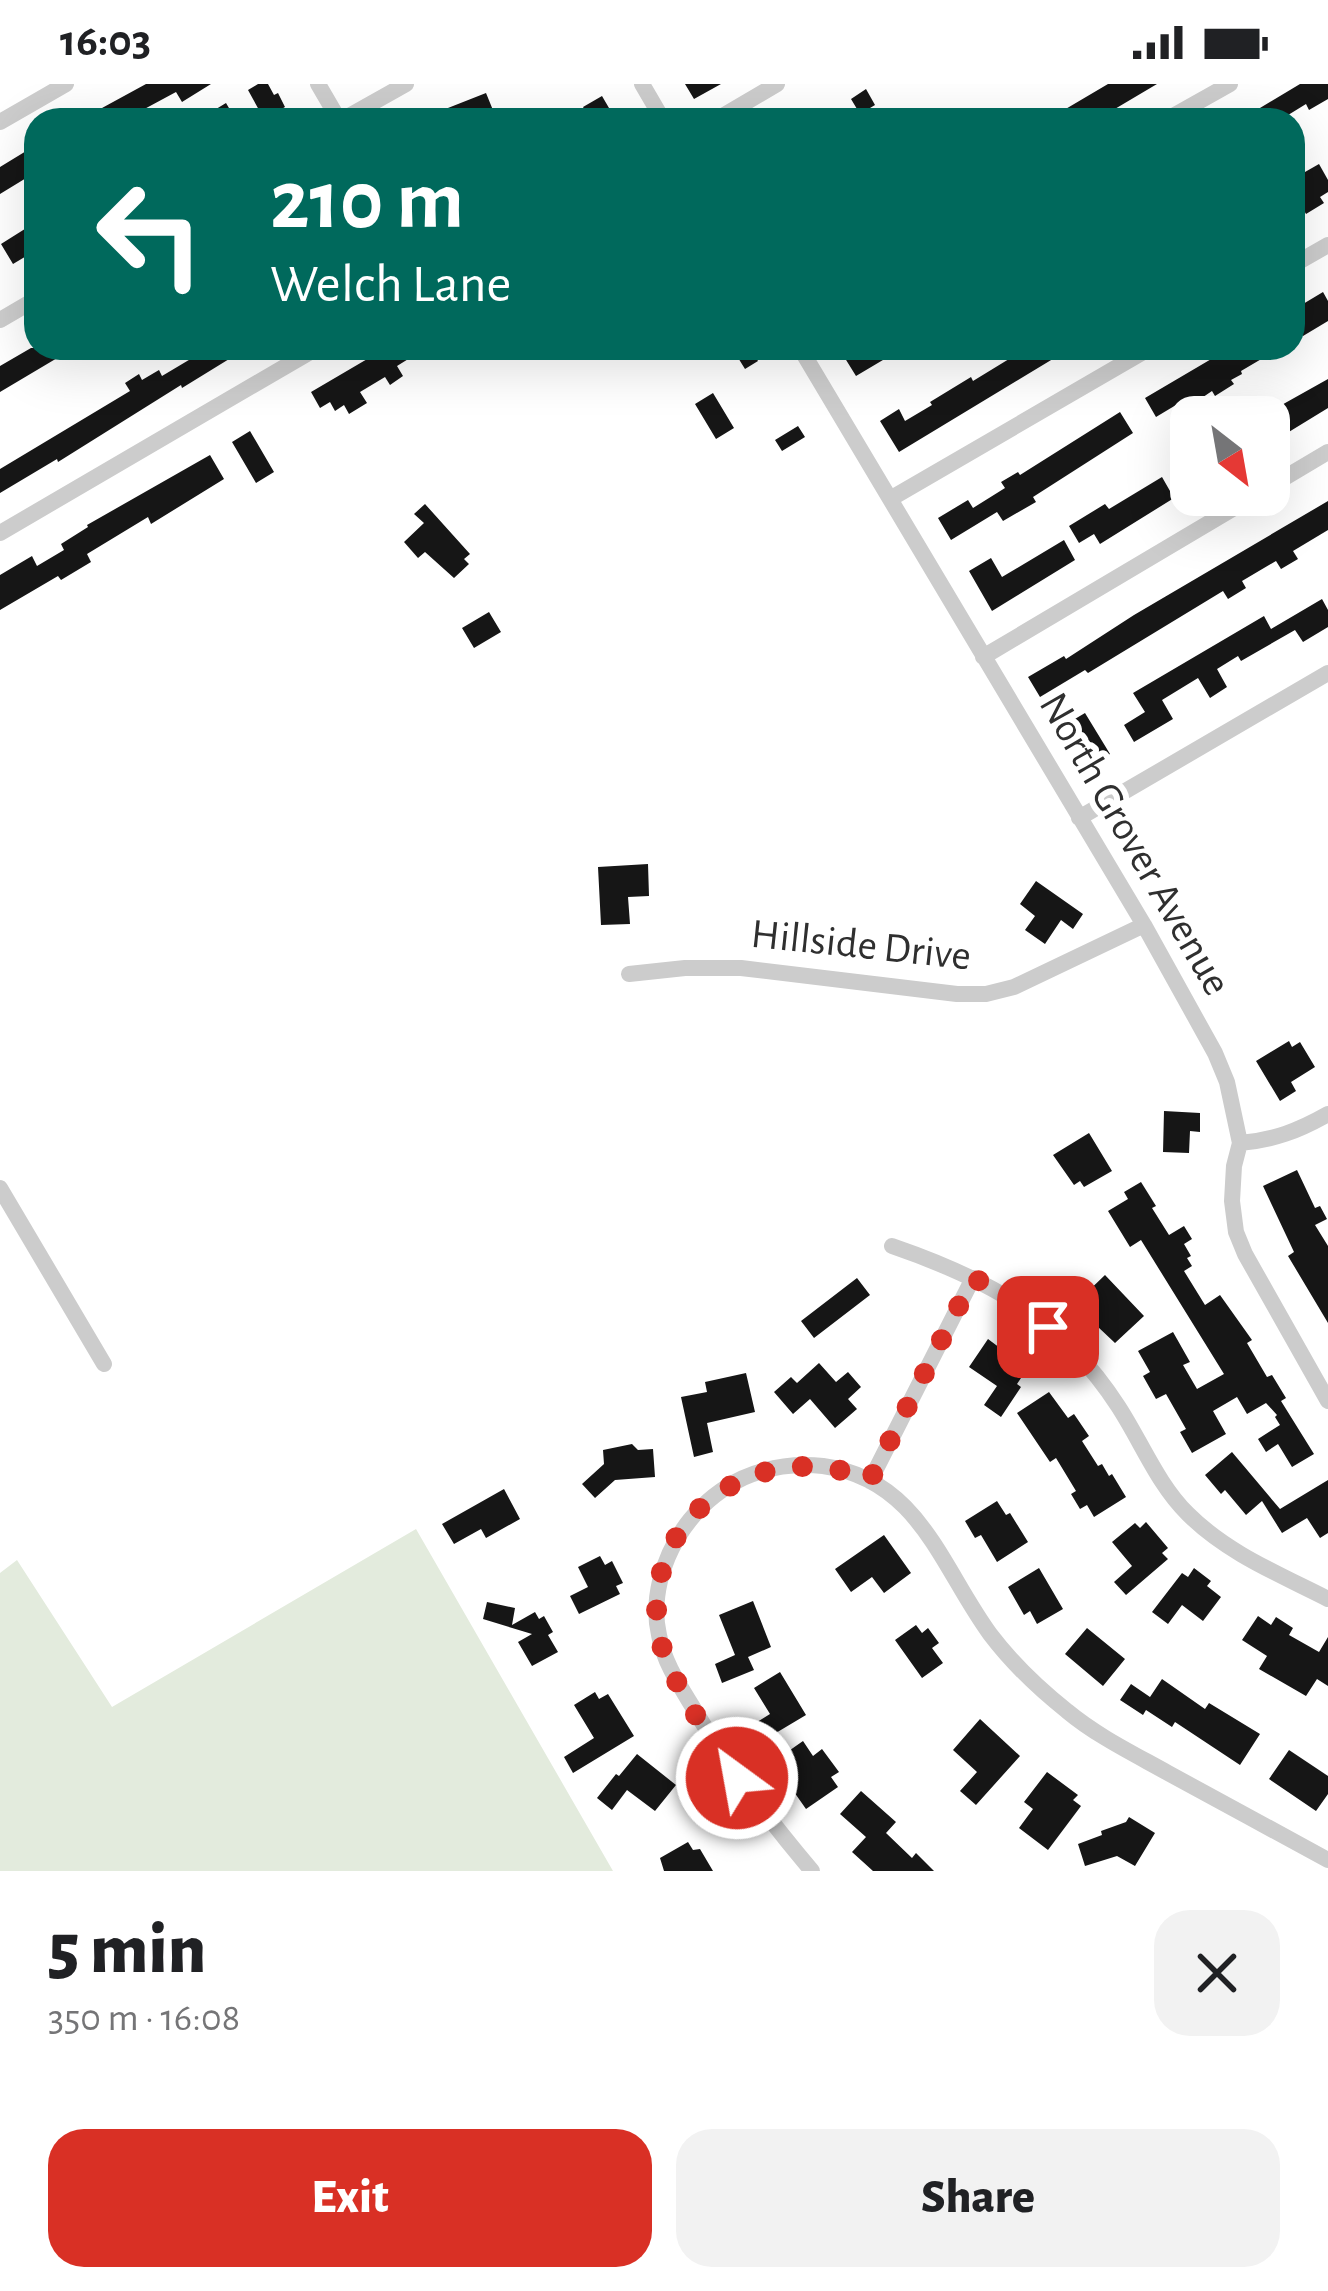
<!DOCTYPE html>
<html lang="en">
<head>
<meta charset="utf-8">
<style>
	:root { --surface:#fff; --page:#f2f2f2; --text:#202124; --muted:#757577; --accent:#d93025 }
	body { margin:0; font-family:"Alegreya Sans",sans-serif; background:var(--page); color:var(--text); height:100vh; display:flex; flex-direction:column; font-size:45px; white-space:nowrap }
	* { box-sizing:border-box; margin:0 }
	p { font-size:39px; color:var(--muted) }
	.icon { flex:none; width:66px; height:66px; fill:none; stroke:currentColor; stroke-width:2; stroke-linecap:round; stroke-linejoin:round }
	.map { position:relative; height:1787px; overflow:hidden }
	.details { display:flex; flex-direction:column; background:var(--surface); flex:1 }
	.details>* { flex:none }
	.hud { position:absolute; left:24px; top:24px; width:1281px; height:252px; border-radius:36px; box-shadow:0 12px 48px #0002; background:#00695c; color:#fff; overflow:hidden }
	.needle { width:78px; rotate:149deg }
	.fabs { position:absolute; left:1170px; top:312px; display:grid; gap:24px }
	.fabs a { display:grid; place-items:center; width:120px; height:120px; border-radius:24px; background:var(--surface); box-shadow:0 12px 48px #0002; font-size:60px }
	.pin { position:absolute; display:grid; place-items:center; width:102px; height:102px; color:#fff; margin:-51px; border-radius:24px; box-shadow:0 6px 18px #0006 }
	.me { position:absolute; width:132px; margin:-66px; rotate:328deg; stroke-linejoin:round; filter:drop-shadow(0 0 9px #0008) }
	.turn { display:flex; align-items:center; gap:42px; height:252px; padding:0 48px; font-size:54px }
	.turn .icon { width:156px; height:156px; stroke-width:2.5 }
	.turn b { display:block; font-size:84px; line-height:102px }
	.round { display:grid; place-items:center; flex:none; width:126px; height:126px; border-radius:36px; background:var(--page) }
	.headline { display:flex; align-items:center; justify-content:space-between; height:204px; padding:0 48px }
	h1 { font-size:72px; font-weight:800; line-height:90px }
	.action { display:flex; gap:24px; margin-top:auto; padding:24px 48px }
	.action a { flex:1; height:138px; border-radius:36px; background:var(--accent); color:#fff; font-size:48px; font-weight:800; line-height:138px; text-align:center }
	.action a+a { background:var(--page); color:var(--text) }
	.status { display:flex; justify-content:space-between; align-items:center; height:84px; padding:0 60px; background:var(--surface); direction:ltr }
	.status svg { height:33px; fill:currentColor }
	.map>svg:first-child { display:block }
</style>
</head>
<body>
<div class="status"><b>16:03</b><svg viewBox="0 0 49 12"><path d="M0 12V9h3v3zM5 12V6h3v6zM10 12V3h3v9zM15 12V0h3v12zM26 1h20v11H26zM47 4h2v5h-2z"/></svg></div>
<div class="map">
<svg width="1328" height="1787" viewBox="0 0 1328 1787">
	<rect width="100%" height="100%" fill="#fff"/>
	<path fill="#e3ebdd" d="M 416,1445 L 613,1787 L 0,1787 L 0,1489 L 17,1476 L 112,1623 Z"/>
	<path fill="#161616" d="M 146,0 L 211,0 L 182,18 L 176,8 L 124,36 L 80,36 Z
		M 258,0 L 268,0 L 274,11 L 278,9 L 285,23 L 264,35 L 248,6 Z
		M 685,0 L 721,0 L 694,15 Z
		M 1108,0 L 1157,0 L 1103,32 L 1105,36 L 1047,36 Z
		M 1300,0 L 1328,0 L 1328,15 L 1309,26 L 1306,20 L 1280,36 L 1240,36 Z
		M 866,5 L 875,21 L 860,30 L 851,15 Z
		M 486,9 L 497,36 L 420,36 L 420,35 Z
		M 602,12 L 616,36 L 590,36 L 583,23 Z
		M 226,19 L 236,36 L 198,36 Z
		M 36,61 L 36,88 L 0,110 L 0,83 Z
		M 1319,80 L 1328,96 L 1328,108 L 1320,113 L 1324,119 L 1306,130 L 1293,107 L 1293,88 L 1302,83 L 1305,88 Z
		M 28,143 L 36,155 L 36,184 L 28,171 L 13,180 L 1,160 Z
		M 1323,208 L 1328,217 L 1328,237 L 1303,252 L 1293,235 L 1293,226 Z
		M 31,264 L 74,264 L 0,308 L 0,282 Z
		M 209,264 L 247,264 L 182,304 L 181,301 L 58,378 L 57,375 L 0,409 L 0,385 L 130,307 L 125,299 L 139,290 L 142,296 L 159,286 L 162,292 Z
		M 386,264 L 426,264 L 397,282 L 403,292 L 390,301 L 385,293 L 360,308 L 367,319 L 349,330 L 344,321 L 335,327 L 330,318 L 320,324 L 311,308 Z
		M 732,264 L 750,264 L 758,277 L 745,285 Z
		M 854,264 L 882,264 L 888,273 L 856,292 L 843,271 Z
		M 1027,264 L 1071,264 L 899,368 L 880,337 L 899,325 L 905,337 L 932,321 L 930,318 L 971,293 L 973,297 Z
		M 1230,264 L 1280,264 L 1241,287 L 1242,290 L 1231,296 L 1234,300 L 1215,312 L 1212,307 L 1181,328 L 1176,321 L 1156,333 L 1145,314 Z
		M 1328,295 L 1328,324 L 1269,360 L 1269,328 Z
		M 713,309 L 734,344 L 716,355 L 695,320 Z
		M 1120,328 L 1133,349 L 1033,413 L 1036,418 L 1003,437 L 997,428 L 951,456 L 938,434 L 968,416 L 973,424 L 1005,404 L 1001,398 L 1018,388 L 1020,391 Z
		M 798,342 L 805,353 L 782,367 L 775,356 Z
		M 250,347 L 274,388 L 256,399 L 232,358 Z
		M 210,371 L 224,395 L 151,440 L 148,433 L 87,470 L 91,478 L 61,496 L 58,492 L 0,526 L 0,491 L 32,472 L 37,482 L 64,466 L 61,460 L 88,443 L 87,441 Z
		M 1162,393 L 1174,414 L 1100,460 L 1094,450 L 1079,459 L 1069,442 L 1105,420 L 1109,425 Z
		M 1328,417 L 1328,446 L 1293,467 L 1298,475 L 1281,485 L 1276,477 L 1242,497 L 1246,504 L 1228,515 L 1223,507 L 1088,589 L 1085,586 L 1040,613 L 1028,593 L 1064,572 L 1066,575 L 1134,531 Z
		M 425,420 L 470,470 L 464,475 L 469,480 L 454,494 L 425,468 L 418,474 L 404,458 L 424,439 L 414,430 Z
		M 1064,456 L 1075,476 L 992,527 L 969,487 L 991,474 L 1002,493 Z
		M 1322,515 L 1328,526 L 1328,543 L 1303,558 L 1295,546 L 1241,577 L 1238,572 L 1217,585 L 1227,603 L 1210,614 L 1198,594 L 1162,616 L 1173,635 L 1134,658 L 1124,641 L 1145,628 L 1133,609 L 1264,532 L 1271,545 Z
		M 489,528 L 501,548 L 474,564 L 462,544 Z
		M 1085,629 L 1110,670 L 1088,683 L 1063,642 Z
		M 648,780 L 649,812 L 628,813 L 630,840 L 601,841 L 598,783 Z
		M 1036,797 L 1083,830 L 1073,845 L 1061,836 L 1045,860 L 1025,846 L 1035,832 L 1020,820 Z
		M 1289,957 L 1292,963 L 1300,958 L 1315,983 L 1291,998 L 1296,1007 L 1280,1017 L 1256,977 Z
		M 1164,1027 L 1200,1029 L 1200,1048 L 1190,1047 L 1189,1069 L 1163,1068 Z
		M 1089,1049 L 1112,1087 L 1084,1103 L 1080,1097 L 1074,1101 L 1053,1071 Z
		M 1297,1086 L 1315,1124 L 1320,1122 L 1327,1135 L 1315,1141 L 1328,1162 L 1328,1239 L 1288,1172 L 1294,1168 L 1263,1102 Z
		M 1141,1098 L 1156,1122 L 1152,1124 L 1169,1151 L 1184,1142 L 1192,1155 L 1184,1160 L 1191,1172 L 1187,1174 L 1192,1182 L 1184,1187 L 1205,1221 L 1220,1211 L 1252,1256 L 1247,1259 L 1267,1293 L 1272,1291 L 1286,1314 L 1281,1317 L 1314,1370 L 1292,1383 L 1278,1360 L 1266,1368 L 1258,1355 L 1280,1341 L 1275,1333 L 1277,1331 L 1266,1319 L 1247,1330 L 1237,1313 L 1213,1327 L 1226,1350 L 1192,1369 L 1180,1348 L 1186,1345 L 1166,1310 L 1156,1315 L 1143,1292 L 1150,1288 L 1138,1267 L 1173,1248 L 1190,1278 L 1183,1281 L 1197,1305 L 1224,1290 L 1141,1156 L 1130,1163 L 1108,1127 L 1128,1115 L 1124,1108 Z
		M 1105,1191 L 1144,1232 L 1115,1259 L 1097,1242 L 1099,1240 L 1078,1217 Z
		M 857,1194 L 870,1211 L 814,1254 L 801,1237 Z
		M 988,1255 L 1000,1264 L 1003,1259 L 1018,1270 L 1016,1273 L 1025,1279 L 1019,1288 L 1023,1291 L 1017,1300 L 1021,1303 L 1001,1333 L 984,1321 L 997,1302 L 969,1283 Z
		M 819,1279 L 836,1298 L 848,1288 L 861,1303 L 848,1315 L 857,1325 L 835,1344 L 810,1315 L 793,1330 L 774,1308 L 791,1293 L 797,1299 Z
		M 746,1289 L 755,1328 L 707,1339 L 713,1368 L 694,1373 L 681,1313 L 707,1308 L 705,1298 Z
		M 1049,1308 L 1068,1334 L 1074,1330 L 1089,1352 L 1082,1357 L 1098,1382 L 1102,1380 L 1109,1392 L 1112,1390 L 1126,1413 L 1094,1433 L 1087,1421 L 1080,1425 L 1071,1410 L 1076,1407 L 1056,1374 L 1050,1378 L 1017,1329 Z
		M 632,1360 L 638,1366 L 653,1365 L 655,1393 L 615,1396 L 595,1414 L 582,1400 L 604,1380 L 603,1366 Z
		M 1232,1368 L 1280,1425 L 1328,1396 L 1328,1449 L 1320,1454 L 1307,1434 L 1282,1449 L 1262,1417 L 1246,1431 L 1225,1406 L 1221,1410 L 1205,1391 Z
		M 504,1405 L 520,1435 L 486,1454 L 481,1445 L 454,1460 L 442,1440 Z
		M 997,1417 L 1006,1431 L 1010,1429 L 1028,1458 L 997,1478 L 981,1451 L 975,1454 L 965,1437 Z
		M 1146,1438 L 1168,1464 L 1162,1469 L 1168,1475 L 1126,1511 L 1114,1498 L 1132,1482 L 1112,1458 L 1135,1439 L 1140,1444 Z
		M 884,1451 L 911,1489 L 884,1509 L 872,1493 L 851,1508 L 835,1485 Z
		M 600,1472 L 605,1481 L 612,1477 L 623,1499 L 616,1502 L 620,1510 L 579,1530 L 570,1512 L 588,1503 L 578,1483 Z
		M 1039,1484 L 1063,1525 L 1037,1540 L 1030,1527 L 1024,1531 L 1008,1503 Z
		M 1194,1484 L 1211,1497 L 1207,1502 L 1221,1513 L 1203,1537 L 1182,1521 L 1168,1540 L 1152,1528 L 1182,1489 L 1188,1493 Z
		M 753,1517 L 771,1563 L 748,1573 L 754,1586 L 722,1599 L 715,1580 L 735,1571 L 719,1531 Z
		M 487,1518 L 515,1524 L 512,1541 L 535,1528 L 539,1535 L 544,1532 L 553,1548 L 548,1551 L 558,1568 L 532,1582 L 518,1558 L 532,1550 L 483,1535 Z
		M 1258,1532 L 1271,1541 L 1276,1533 L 1293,1544 L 1289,1551 L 1319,1568 L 1328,1553 L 1328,1602 L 1317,1595 L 1306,1612 L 1259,1585 L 1267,1572 L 1242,1556 Z
		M 916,1541 L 922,1549 L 928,1544 L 939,1559 L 932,1564 L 943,1579 L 922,1594 L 895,1556 Z
		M 1087,1544 L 1125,1575 L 1103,1602 L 1065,1570 Z
		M 780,1588 L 806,1631 L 759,1659 L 749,1643 L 770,1630 L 754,1604 Z
		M 1162,1595 L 1205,1625 L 1209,1619 L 1260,1650 L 1240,1681 L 1175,1638 L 1172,1643 L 1146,1626 L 1143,1631 L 1120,1616 L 1131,1600 L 1150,1613 Z
		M 595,1608 L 599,1615 L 608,1610 L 634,1652 L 573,1689 L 564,1673 L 594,1654 L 574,1621 Z
		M 980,1635 L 1020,1672 L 976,1721 L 960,1707 L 977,1688 L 953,1666 Z
		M 803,1657 L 813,1672 L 822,1665 L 839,1688 L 831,1693 L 838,1703 L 806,1725 L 773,1678 Z
		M 1289,1666 L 1328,1692 L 1328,1710 L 1316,1727 L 1269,1695 Z
		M 637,1670 L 676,1701 L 655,1727 L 627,1706 L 612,1726 L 597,1714 L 616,1690 L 619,1692 Z
		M 1047,1688 L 1078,1711 L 1073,1716 L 1081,1722 L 1048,1766 L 1019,1744 L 1033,1725 L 1024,1718 Z
		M 861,1707 L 896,1738 L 886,1749 L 912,1774 L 916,1769 L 934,1787 L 873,1787 L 852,1768 L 866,1753 L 840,1730 Z
		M 1129,1733 L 1155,1749 L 1135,1782 L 1117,1772 L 1085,1782 L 1078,1760 L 1102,1751 L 1101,1747 L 1126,1738 Z
		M 688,1758 L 693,1766 L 700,1765 L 713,1787 L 664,1787 L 660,1774 Z"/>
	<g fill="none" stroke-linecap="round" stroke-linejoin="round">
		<path stroke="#ccc" stroke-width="16" d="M 318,0 L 339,36
			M 642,0 L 663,36
			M 342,36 L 406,0
			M 716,36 L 777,0
			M 1166,36 L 1230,0
			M 0,38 L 66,0
			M 1293,181 L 1328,161
			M 0,236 L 36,215
			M 800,264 L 1144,841 L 1215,969 L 1227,998 L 1240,1059 L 1234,1082 L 1232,1117 L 1236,1148 L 1245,1170 L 1328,1317
			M 1269,403 L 1328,368
			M 890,415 L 1150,264
			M 0,449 L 317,264
			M 983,573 L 1256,411
			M 1079,734 L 1328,589
			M 629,890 L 685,884 L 741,884 L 957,910 L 986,910 L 1014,903 L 1144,841
			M 1240,1059 C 1274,1056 1298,1047 1328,1030
			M 0,1104 L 104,1280
			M 892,1162 C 988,1195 1061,1234 1118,1322 C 1141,1357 1158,1401 1188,1430 C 1227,1469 1279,1490 1328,1515
			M 870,1397 L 973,1194
			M 812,1787 C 768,1735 729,1684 694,1625 C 680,1602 664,1579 659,1551 C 655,1534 656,1514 660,1497 C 671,1452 701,1414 743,1394 C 768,1383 796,1379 823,1382 C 919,1395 941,1483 990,1550 C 1012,1579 1038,1604 1067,1627 C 1097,1652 1134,1670 1168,1689 C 1221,1718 1275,1747 1328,1776"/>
	</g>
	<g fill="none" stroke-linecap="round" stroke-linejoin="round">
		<path stroke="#d93025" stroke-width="21" stroke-dasharray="0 37.8" d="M 737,1694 C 711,1654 665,1592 658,1546 C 642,1427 765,1350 870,1396 L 973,1194 L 996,1205 L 1048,1243"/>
	</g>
	<g text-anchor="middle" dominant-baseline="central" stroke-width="12" stroke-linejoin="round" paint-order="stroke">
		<g font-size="42" fill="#2f2f2f" stroke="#fff">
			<text transform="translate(1135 760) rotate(60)">North Grover Avenue</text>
			<text transform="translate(861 861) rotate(6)">Hillside Drive</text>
		</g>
	</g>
</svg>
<div class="fabs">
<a><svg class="needle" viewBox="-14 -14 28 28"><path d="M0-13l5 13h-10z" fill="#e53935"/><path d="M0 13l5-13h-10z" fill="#757577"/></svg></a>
</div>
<div class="pin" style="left:1048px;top:1243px;background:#d93025"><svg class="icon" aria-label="arrive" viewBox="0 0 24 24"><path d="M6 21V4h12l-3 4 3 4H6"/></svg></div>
<svg class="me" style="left:737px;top:1694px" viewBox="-20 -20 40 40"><circle r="17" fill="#d93025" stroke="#fff" stroke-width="3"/><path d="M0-11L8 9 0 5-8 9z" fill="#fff"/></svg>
<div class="hud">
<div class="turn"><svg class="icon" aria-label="left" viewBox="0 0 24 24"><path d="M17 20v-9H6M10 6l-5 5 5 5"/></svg><div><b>210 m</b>Welch Lane</div></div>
</div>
</div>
<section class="details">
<div class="headline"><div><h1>5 min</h1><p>350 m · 16:08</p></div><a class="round"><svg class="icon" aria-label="close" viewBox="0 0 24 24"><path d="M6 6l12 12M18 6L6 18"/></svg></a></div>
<div class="action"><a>Exit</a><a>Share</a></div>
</section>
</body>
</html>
